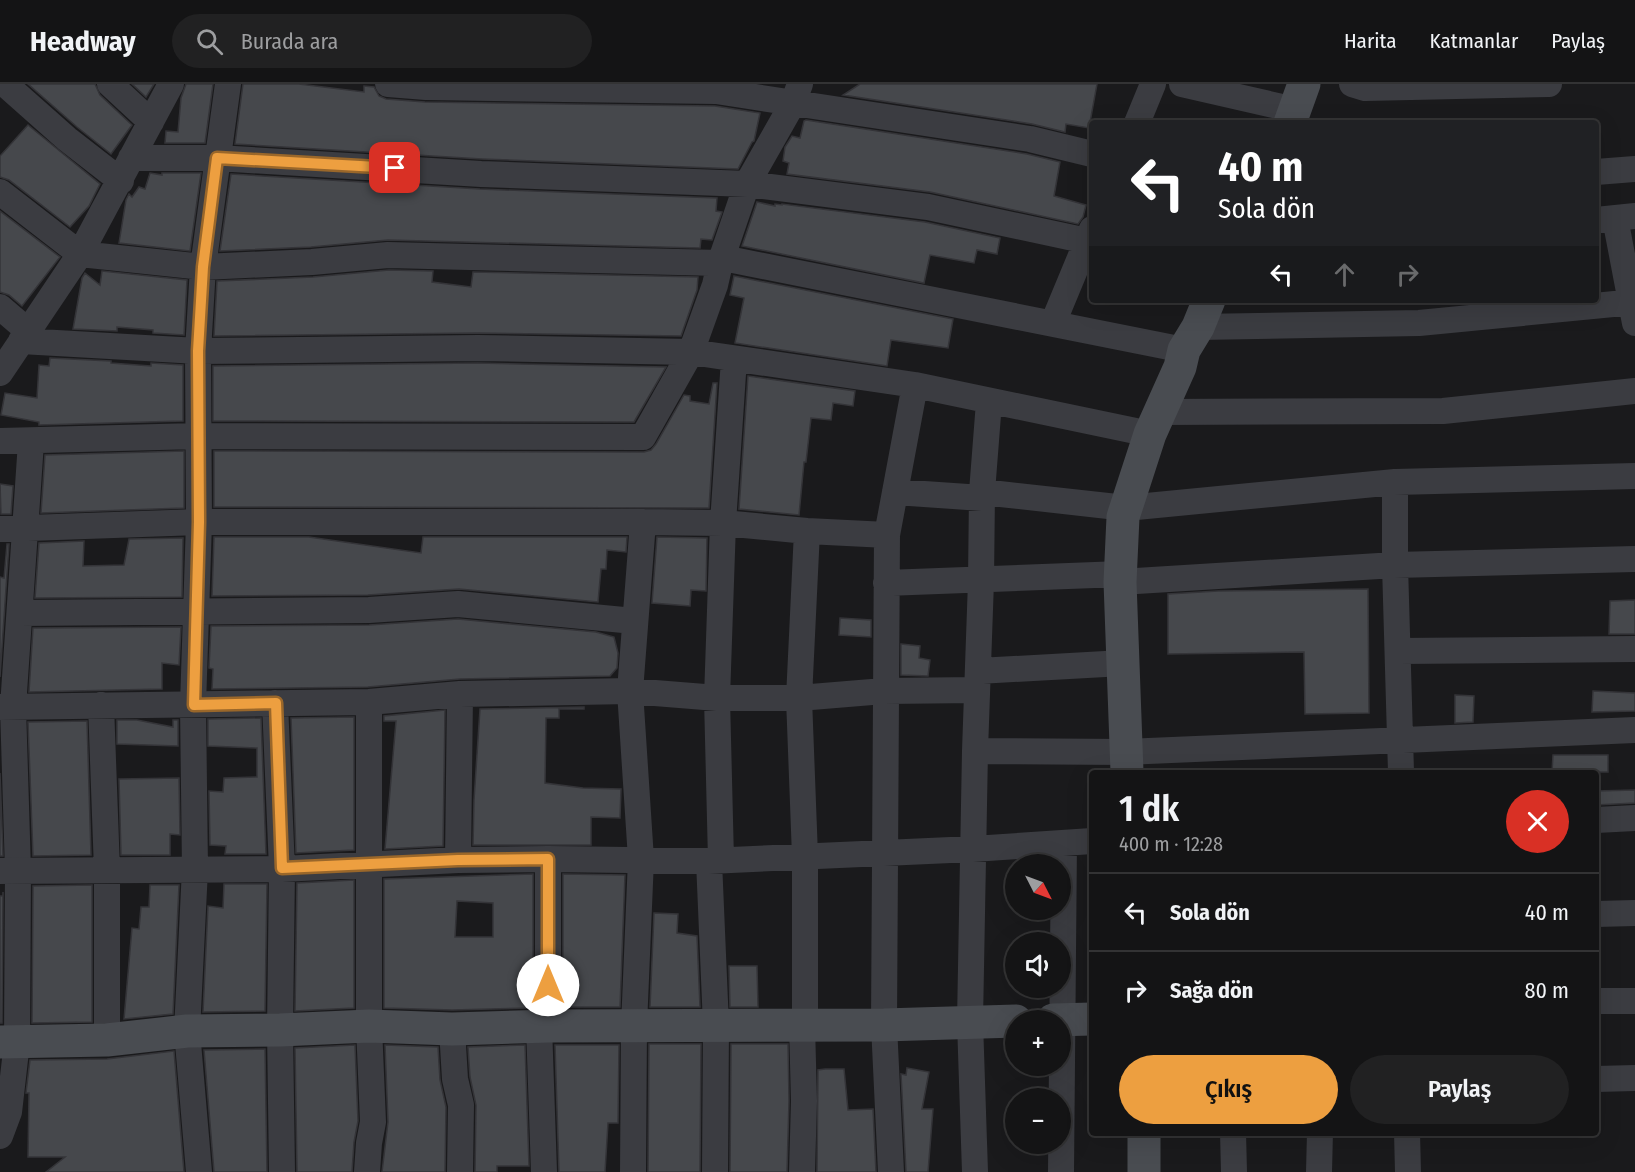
<!DOCTYPE html>
<html lang="tr">
<head>
<meta charset="utf-8">
<style>
	:root { --surface:#141415; --page:#212122; --text:#f1f3f6; --muted:#9d9ea0; --line:#333334; --accent:#ed9f40 }
	body { margin:0; font-family:"Fira Sans Condensed",sans-serif; background:var(--page); color:var(--text); height:100vh; display:flex; flex-direction:column; font-size:22px; white-space:nowrap }
	* { box-sizing:border-box; margin:0 }
	p { font-size:20px; color:var(--muted) }
	.icon { flex:none; width:33px; height:33px; fill:none; stroke:currentColor; stroke-width:2; stroke-linecap:round; stroke-linejoin:round }
	.map { position:relative; flex:1; overflow:hidden }
	.sheet { position:absolute; left:1089px; top:686px; width:510px; height:366px; display:flex; flex-direction:column; background:var(--surface); border-radius:6px; box-shadow:0 6px 24px #0002,0 0 0 2px var(--line) }
	.sheet>* { flex:none }
	.guide { position:absolute; left:1089px; top:36px; width:510px; height:183px; border-radius:6px; box-shadow:0 6px 24px #0002,0 0 0 2px var(--line); background:#202124; color:#fff; overflow:hidden }
	.needle { width:39px; rotate:132deg }
	.fabs { position:absolute; left:1005px; top:770px; display:grid; gap:12px }
	.fabs a { display:grid; place-items:center; width:66px; height:66px; border-radius:50%; background:var(--surface); box-shadow:0 6px 24px #0002,0 0 0 2px var(--line); font-size:30px }
	.pin { position:absolute; display:grid; place-items:center; width:51px; height:51px; color:#fff; margin:-26px; border-radius:12px; box-shadow:0 3px 9px #0006 }
	.me { position:absolute; width:66px; margin:-33px; rotate:0deg; stroke-linejoin:round; filter:drop-shadow(0 0 4px #0008) }
	.turn { display:flex; align-items:center; gap:21px; height:126px; padding:0 30px; font-size:27px }
	.turn .icon { width:78px; height:78px; stroke-width:2.5 }
	.turn b { display:block; font-size:42px; line-height:51px }
	.lanes { display:flex; align-items:center; height:57px; padding:0 30px; background:#0003; justify-content:center; gap:30px; direction:ltr }
	.lanes .off { opacity:.35 }
	.round { display:grid; place-items:center; flex:none; width:63px; height:63px; border-radius:32px; background:var(--page) }
	.head { display:flex; align-items:center; justify-content:space-between; height:102px; padding:0 30px }
	h1 { font-size:36px; font-weight:600; line-height:45px }
	.button { display:flex; gap:12px; margin-top:auto; padding:12px 30px }
	.button a { flex:1; height:69px; border-radius:36px; background:var(--accent); color:#111; font-size:24px; font-weight:600; line-height:69px; text-align:center }
	.button a+a { background:var(--page); color:var(--text) }
	ul { padding:0; list-style:none }
	li { display:flex; align-items:center; gap:18px; height:78px; padding:0 30px; border-top:2px solid var(--line) }
	li div { flex:1 }
	li b { display:block; font-size:22px }
	li em { font-style:normal }
	header { display:flex; align-items:center; gap:36px; box-sizing:border-box; height:84px; padding:0 30px; background:var(--surface); border-bottom:2px solid var(--line) }
	header strong { font-size:28px }
	nav { display:flex; gap:33px; margin-inline-start:auto; font-size:21px }
	.search { width:420px; height:54px; background:var(--page); display:flex; align-items:center; gap:15px; box-sizing:border-box; padding:0 21px; border-radius:33px; color:var(--muted); font-size:22px }
	.map>svg:first-child { display:block }
</style>
</head>
<body>
<header>
<strong>Headway</strong>
<div class="search"><svg class="icon" aria-label="search" viewBox="0 0 24 24"><circle cx="10" cy="10" r="6"/><path d="M15 15l6 6"/></svg>Burada ara</div>
<nav><a>Harita</a><a>Katmanlar</a><a>Paylaş</a></nav>
</header>
<div class="map">
<svg width="1635" height="1088" viewBox="0 0 1635 1088">
	<rect width="100%" height="100%" fill="#1a1a1c"/>
	<path fill="#46484c" stroke="#343438" stroke-width="1.5" fill-rule="evenodd" d="M 28,0 L 95,0 L 100,11 L 132,41 L 111,70 L 77,43 Z
		M 132,0 L 154,0 L 146,13 Z
		M 186,0 L 213,0 L 205,59 L 165,59 L 166,47 L 178,48 L 181,14 Z
		M 243,0 L 299,0 L 364,8 L 364,2 L 374,3 L 379,12 L 386,15 L 425,18 L 715,22 L 760,29 L 754,57 L 752,58 L 738,85 L 482,75 L 235,60 Z
		M 860,0 L 1097,0 L 1089,44 L 1066,40 L 1065,48 L 1032,40 L 843,11 Z
		M 806,36 L 1027,70 L 1060,78 L 1054,112 L 1086,121 L 1083,133 L 1078,140 L 930,108 L 787,90 L 789,79 L 783,77 L 785,63 L 792,52 L 800,54 L 804,37 Z
		M 28,41 L 100,100 L 89,122 L 70,143 L 9,96 L 0,93 L 0,72 Z
		M 150,89 L 162,91 L 162,89 L 201,89 L 190,167 L 119,159 L 126,116 L 129,110 L 132,113 L 139,103 L 145,105 Z
		M 231,90 L 480,105 L 717,114 L 716,127 L 722,128 L 712,156 L 701,155 L 700,164 L 388,156 L 311,163 L 220,167 Z
		M 757,118 L 775,122 L 775,120 L 782,121 L 782,120 L 925,138 L 1000,154 L 997,170 L 977,166 L 974,179 L 930,171 L 924,199 L 742,162 Z
		M 0,127 L 60,173 L 22,222 L 9,211 L 0,208 Z
		M 389,186 L 433,187 L 432,198 L 471,203 L 473,188 L 698,193 L 697,206 L 681,252 L 478,249 L 214,252 L 217,197 L 313,193 Z
		M 102,187 L 187,196 L 184,251 L 153,249 L 153,246 L 117,243 L 117,247 L 73,245 L 82,194 L 85,189 L 100,201 Z
		M 734,192 L 953,235 L 948,264 L 891,256 L 887,282 L 735,259 L 744,214 L 730,211 Z
		M 50,274 L 111,277 L 111,279 L 151,282 L 151,279 L 183,281 L 183,337 L 39,341 L 39,338 L 1,331 L 5,309 L 37,314 L 39,281 L 49,282 Z
		M 478,279 L 666,283 L 634,338 L 213,337 L 213,282 Z
		M 748,292 L 855,307 L 853,322 L 833,319 L 831,336 L 811,334 L 806,378 L 804,378 L 799,431 L 739,425 Z
		M 713,299 L 717,299 L 709,424 L 214,423 L 214,367 L 644,368 L 651,366 L 656,360 L 684,311 L 690,312 L 690,317 L 709,320 Z
		M 184,367 L 184,424 L 41,429 L 45,371 Z
		M 0,400 L 13,402 L 11,430 L 1,430 Z
		M 214,453 L 309,453 L 421,469 L 423,453 L 627,453 L 626,468 L 607,466 L 606,485 L 601,485 L 598,518 L 459,505 L 368,511 L 212,512 Z
		M 657,453 L 707,454 L 706,507 L 691,506 L 690,522 L 652,519 Z
		M 183,454 L 182,513 L 35,514 L 39,459 L 84,457 L 83,482 L 124,481 L 129,455 Z
		M 7,460 L 9,460 L 0,593 L 0,493 L 4,494 Z
		M 1368,505 L 1369,629 L 1305,630 L 1304,568 L 1168,570 L 1168,510 L 1218,507 Z
		M 1635,516 L 1635,550 L 1609,550 L 1610,517 Z
		M 840,534 L 871,536 L 871,553 L 839,551 Z
		M 458,535 L 596,548 L 614,553 L 618,569 L 617,584 L 610,592 L 460,595 L 368,603 L 212,605 L 213,585 L 209,584 L 211,542 L 369,541 Z
		M 181,543 L 179,581 L 162,579 L 162,605 L 29,608 L 33,544 Z
		M 901,560 L 920,562 L 919,574 L 930,576 L 928,592 L 901,591 Z
		M 1593,607 L 1635,609 L 1635,627 L 1592,628 Z
		M 1455,611 L 1474,612 L 1473,638 L 1455,639 Z
		M 584,623 L 584,625 L 559,625 L 559,634 L 546,634 L 545,699 L 583,704 L 621,705 L 620,734 L 591,733 L 591,761 L 473,761 L 474,716 L 480,625 Z
		M 445,626 L 443,762 L 385,765 L 396,637 L 384,637 L 384,632 Z
		M 354,633 L 354,766 L 296,769 L 291,634 Z
		M 261,634 L 266,770 L 225,770 L 226,762 L 210,761 L 209,707 L 223,708 L 224,694 L 257,693 L 257,664 L 208,662 L 208,635 Z
		M 117,636 L 137,636 L 173,643 L 173,636 L 178,636 L 178,662 L 117,660 Z
		M 87,637 L 91,771 L 33,772 L 28,638 Z
		M 1553,671 L 1608,671 L 1608,688 L 1552,688 Z
		M 0,689 L 3,772 L 0,772 Z
		M 179,694 L 180,751 L 170,750 L 170,771 L 121,771 L 119,695 Z
		M 1635,706 L 1635,719 L 1596,721 L 1596,707 Z
		M 533,790 L 533,924 L 452,926 L 384,924 L 384,795 ZM 457,817 L 493,819 L 493,853 L 455,853 Z
		M 563,790 L 625,791 L 620,923 L 563,923 Z
		M 354,796 L 354,924 L 295,927 L 297,799 Z
		M 224,800 L 267,800 L 265,927 L 203,928 L 208,822 L 223,824 Z
		M 92,801 L 92,938 L 32,939 L 33,802 Z
		M 150,801 L 179,801 L 173,930 L 124,935 L 132,844 L 139,845 L 141,823 L 149,823 Z
		M 3,808 L 2,939 L 0,939 L 0,812 L 3,812 Z
		M 654,829 L 678,830 L 677,849 L 697,852 L 700,923 L 650,923 Z
		M 729,882 L 757,882 L 758,923 L 730,923 Z
		M 649,960 L 701,960 L 700,1088 L 648,1088 Z
		M 731,960 L 788,960 L 789,1017 L 787,1088 L 730,1088 Z
		M 355,961 L 358,1037 L 354,1058 L 352,1088 L 297,1088 L 295,964 Z
		M 385,961 L 438,963 L 440,996 L 446,1023 L 445,1088 L 382,1088 L 388,1038 Z
		M 525,961 L 529,1082 L 497,1082 L 497,1088 L 475,1088 L 476,1021 L 470,993 L 468,963 Z
		M 555,961 L 619,961 L 618,1039 L 608,1039 L 605,1088 L 559,1088 Z
		M 265,965 L 267,1088 L 214,1088 L 204,966 Z
		M 174,967 L 184,1088 L 46,1088 L 65,1073 L 28,1073 L 29,1009 L 26,1009 L 30,976 L 107,975 Z
		M 907,984 L 929,988 L 922,1025 L 933,1025 L 928,1088 L 906,1088 L 901,990 L 906,991 Z
		M 825,985 L 844,985 L 848,1026 L 873,1025 L 876,1088 L 817,1088 L 818,986 Z"/>
	<g fill="none" stroke-linecap="round" stroke-linejoin="round">
		<path stroke="#3b3c41" stroke-width="26" d="M 5,0 L 67,55 L 121,97
			M 110,0 L 151,38
			M 388,0 L 426,3 L 716,7 L 1030,55 L 1092,70
			M 1182,0 L 1295,26
			M 1352,0 L 1365,4 L 1549,0
			M 1137,39 L 1153,0
			M 131,74 L 217,74 L 481,90 L 747,100 L 928,123 L 1092,158
			M 1596,88 L 1635,85
			M 0,108 L 80,170 L 203,183 L 312,178 L 388,171 L 720,179
			M 1615,134 L 1635,239
			M 1596,136 L 1635,132
			M 723,174 L 1184,266
			M 0,223 L 28,247
			M 1053,239 L 1092,145
			M 1198,243 L 1419,239 L 1635,218
			M 21,257 L 198,267 L 478,264 L 691,268 L 915,301 L 1150,350
			M 0,289 L 80,170 L 171,0
			M 1160,328 L 1443,327 L 1635,307
			M 0,357 L 198,352 L 643,353 L 691,268 L 715,201 L 720,179 L 747,100 L 793,19 L 800,0
			M 1395,398 L 1395,481 L 1401,688
			M 895,408 L 982,414
			M 982,408 L 1126,424 L 1395,398 L 1635,392
			M 0,445 L 199,438 L 643,438 L 723,439 L 807,447 L 887,451
			M 1120,498 L 1395,481 L 1635,475
			M 886,499 L 1121,490
			M 20,529 L 369,526 L 458,520 L 634,537
			M 1398,567 L 1635,565
			M 978,587 L 1123,579
			M 275,619 L 282,785 L 280,946 L 282,1088
			M 101,621 L 107,786 L 107,956
			M 0,623 L 369,618 L 460,610 L 630,607 L 717,614 L 799,614 L 884,607 L 977,606
			M 975,667 L 1125,668 L 1635,646
			M 1596,736 L 1635,734
			M 458,776 L 460,610
			M 721,776 L 717,614 L 723,439 L 734,275
			M 709,777 L 716,941 L 715,1088
			M 0,787 L 282,785 L 458,776 L 548,775 L 709,777 L 973,765 L 1092,757
			M 1596,830 L 1635,829
			M 1596,917 L 1635,917
			M 805,941 L 805,772 L 799,614 L 807,447
			M 539,942 L 544,1088
			M 548,942 L 548,775
			M 452,945 L 455,995 L 461,1021 L 460,1088
			M 1596,995 L 1635,994
			M 1233,1048 L 1234,1088
			M 1407,1048 L 1408,1088
			M 0,1052 L 9,1028 L 17,958 L 18,787 L 13,623 L 31,358
			M 199,1088 L 187,947 L 195,785 L 193,621 L 199,438 L 198,267 L 203,183 L 228,0
			M 367,1088 L 369,1059 L 373,1038 L 369,942 L 369,618
			M 633,1088 L 634,942 L 641,775 L 630,607 L 643,438
			M 802,1088 L 804,1017 L 802,941
			M 891,1088 L 884,941 L 887,451 L 915,301
			M 975,1088 L 970,938 L 975,667 L 981,497 L 982,408 L 989,318
			M 1061,1088 L 1064,759
			M 1319,1088 L 1320,1048"/>
		<path stroke="#494c51" stroke-width="33" d="M 1290,39 L 1304,0
			M 1127,688 L 1120,498 L 1123,433 L 1150,350 L 1180,283 L 1184,266 L 1198,243 L 1209,216
			M 1053,936 L 1092,935
			M 0,958 L 107,956 L 187,947 L 280,946 L 369,942 L 452,945 L 548,942 L 884,941 L 1016,937
			M 1144,1088 L 1144,1048"/>
	</g>
	<g fill="none" stroke-linecap="round" stroke-linejoin="round">
		<g stroke="#9a672a" stroke-width="15">
			<path id="route" d="M 395,84 L 217,74 L 203,183 L 198,267 L 199,438 L 194,621 L 276,619 L 282,784 L 458,776 L 548,775 L 548,901"/>
		</g>
		<use href="#route" stroke="#ed9f40" stroke-width="10"/>
	</g>
</svg>
<div class="fabs">
<a><svg class="needle" viewBox="-14 -14 28 28"><path d="M0-13l5 13h-10z" fill="#e53935"/><path d="M0 13l5-13h-10z" fill="#9d9ea0"/></svg></a>
<a><svg class="icon" aria-label="sound" viewBox="0 0 24 24"><path d="M4 9h4l5-4v14l-5-4H4zM17 9q2 3 0 6"/></svg></a>
<a>+</a>
<a>−</a>
</div>
<div class="pin" style="left:395px;top:84px;background:#d93025"><svg class="icon" aria-label="arrive" viewBox="0 0 24 24"><path d="M6 21V4h12l-3 4 3 4H6"/></svg></div>
<svg class="me" style="left:548px;top:901px" viewBox="-20 -20 40 40"><circle r="19" fill="#fff"/><path d="M0-13L10 11 0 6-10 11z" fill="#ed9f40"/></svg>
<div class="guide">
<div class="turn"><svg class="icon" aria-label="left" viewBox="0 0 24 24"><path d="M17 20v-9H6M10 6l-5 5 5 5"/></svg><div><b>40 m</b>Sola dön</div></div>
<div class="lanes"><svg class="icon" aria-label="left" viewBox="0 0 24 24"><path d="M17 20v-9H6M10 6l-5 5 5 5"/></svg><svg class="icon off" aria-label="ahead" viewBox="0 0 24 24"><path d="M12 20V5M6 11l6-6 6 6"/></svg><svg class="icon off" aria-label="right" viewBox="0 0 24 24"><path d="M7 20v-9h11M14 6l5 5-5 5"/></svg></div>
</div>
<section class="sheet">
<div class="head"><div><h1>1 dk</h1><p>400 m · 12:28</p></div><a class="round" style="background:#d93025;color:#fff"><svg class="icon" aria-label="close" viewBox="0 0 24 24"><path d="M6 6l12 12M18 6L6 18"/></svg></a></div>
<ul>
<li><svg class="icon" aria-label="left" viewBox="0 0 24 24"><path d="M17 20v-9H6M10 6l-5 5 5 5"/></svg><div><b>Sola dön</b></div><em>40 m</em></li>
<li><svg class="icon" aria-label="right" viewBox="0 0 24 24"><path d="M7 20v-9h11M14 6l5 5-5 5"/></svg><div><b>Sağa dön</b></div><em>80 m</em></li>
</ul>
<div class="button"><a>Çıkış</a><a>Paylaş</a></div>
</section>
</div>
</body>
</html>
